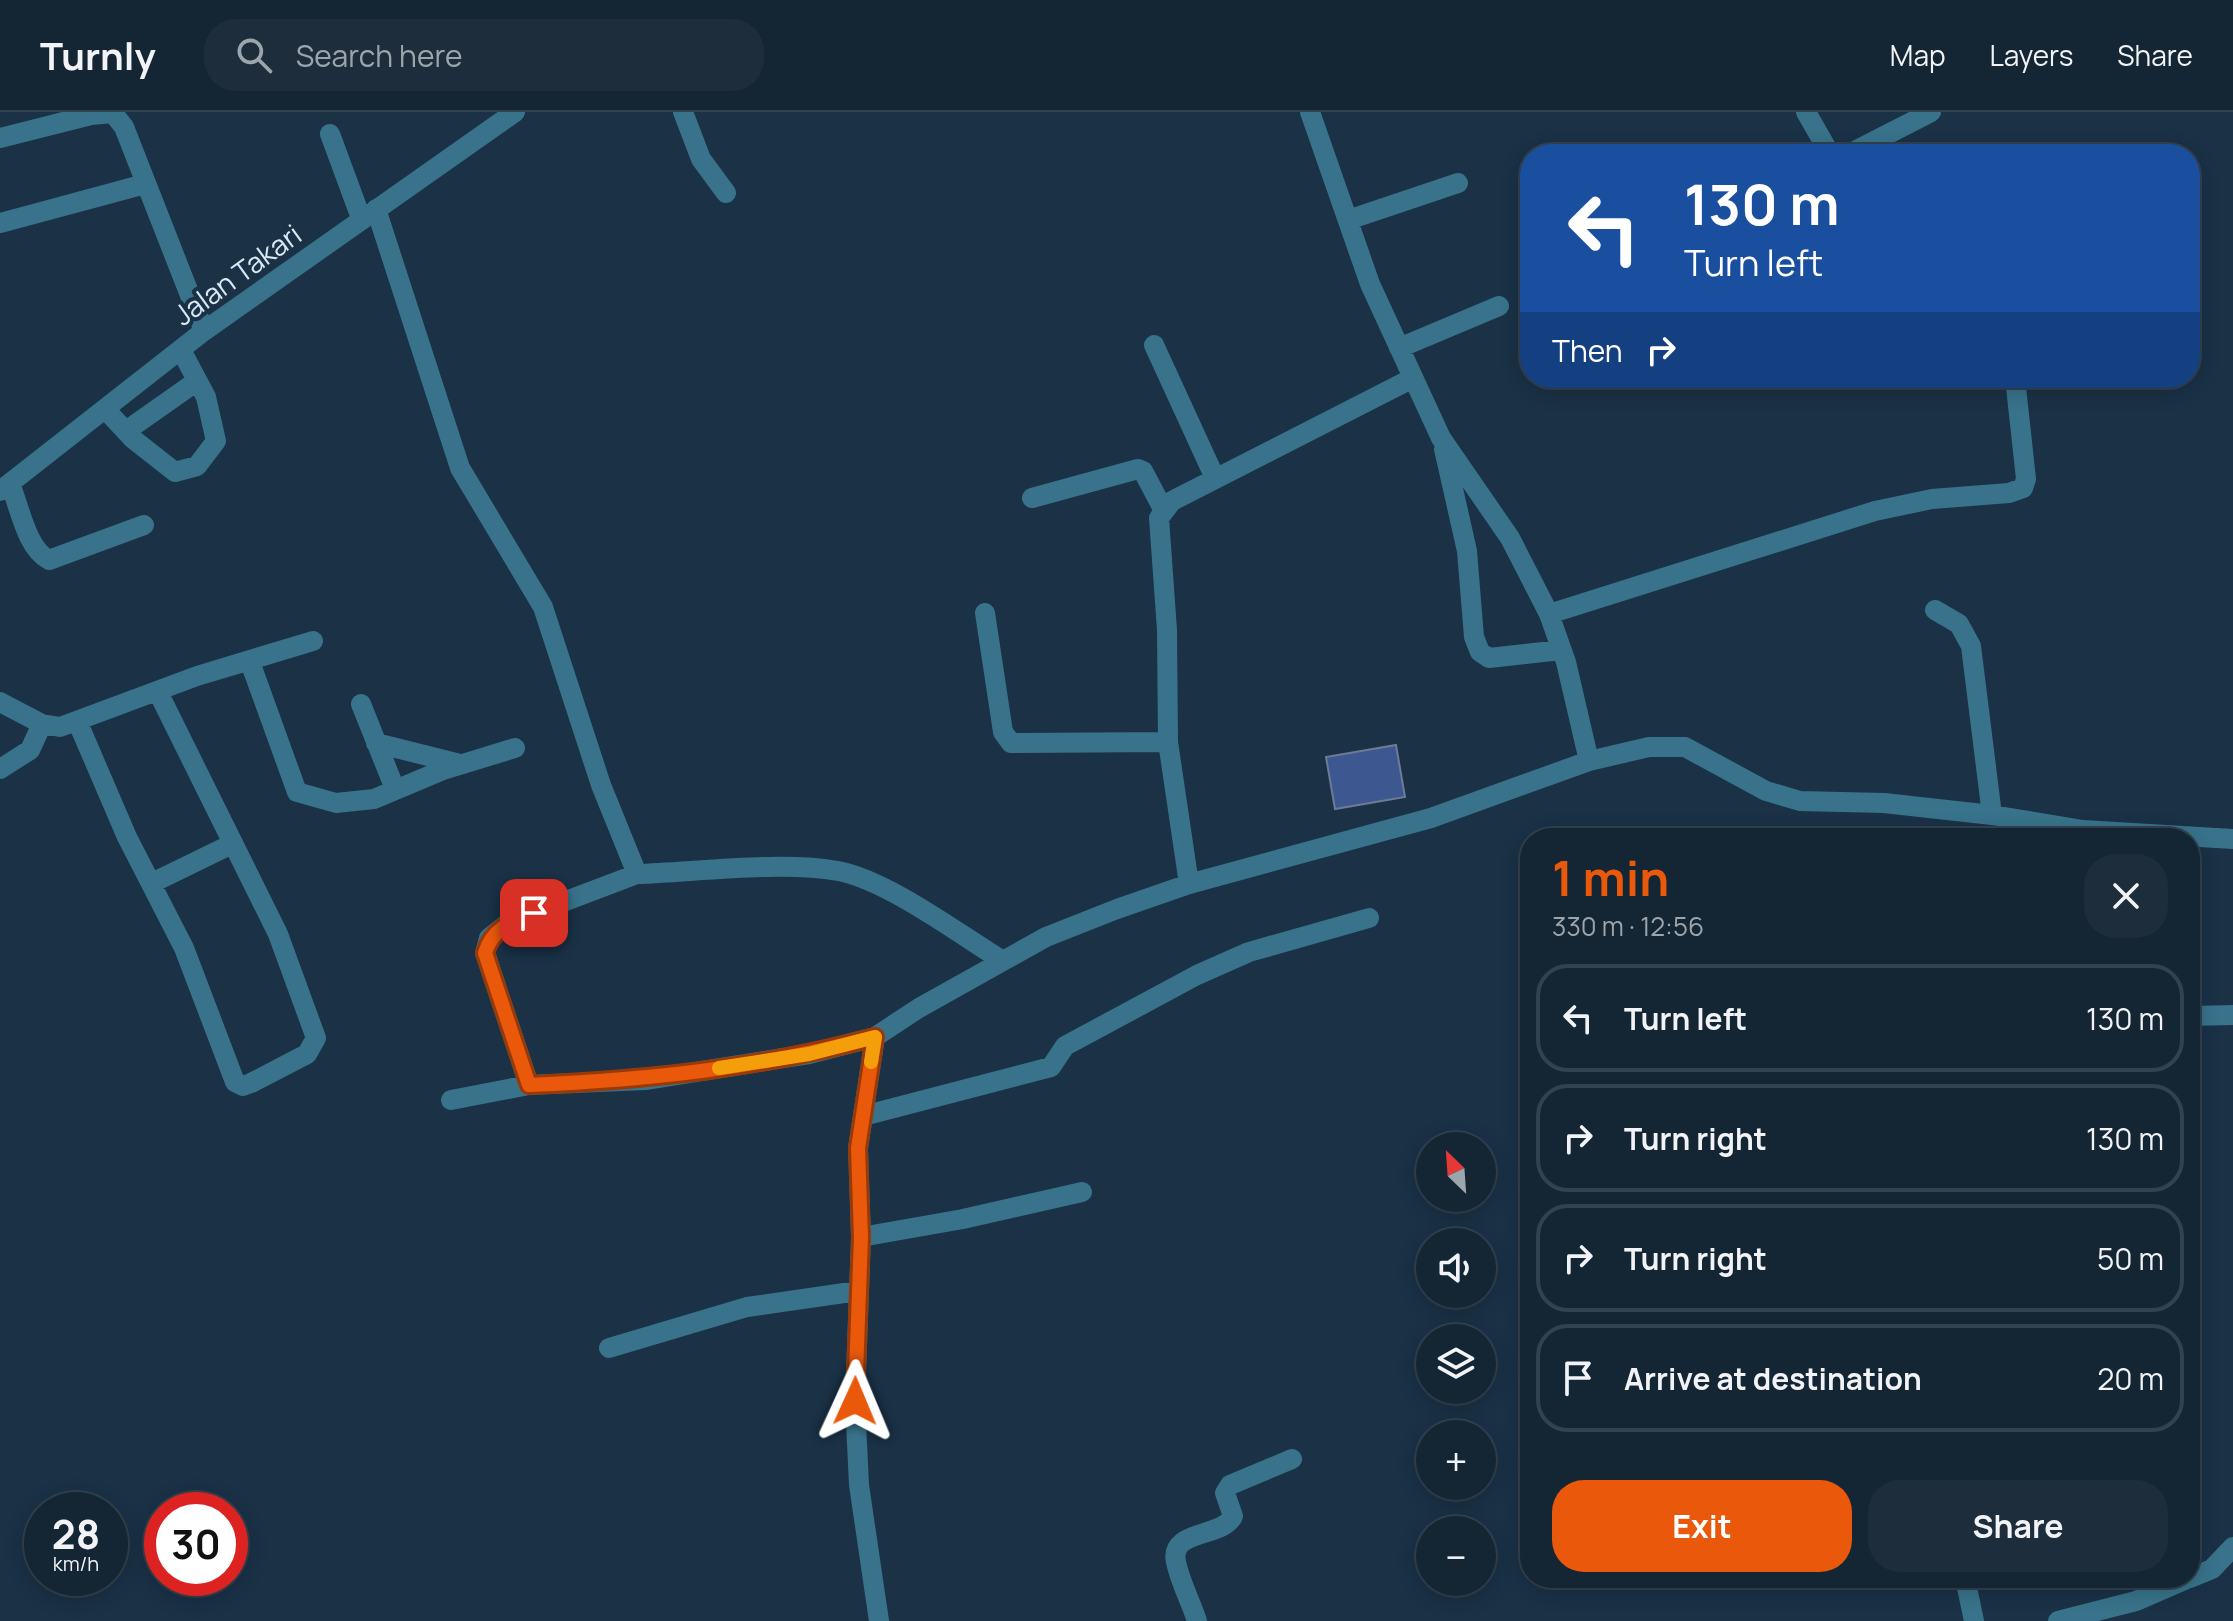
<!DOCTYPE html>
<html lang="en">
<head>
<meta charset="utf-8">
<style>
	:root { --surface:#142534; --page:#1d2d3c; --text:#f1f3f6; --muted:#9da5ac; --line:#33424f; --accent:#ea580c }
	body { margin:0; font-family:Manrope,sans-serif; background:var(--page); color:var(--text); height:100vh; display:flex; flex-direction:column; font-size:30px; white-space:nowrap }
	* { box-sizing:border-box; margin:0 }
	p { font-size:26px; color:var(--muted) }
	.icon { flex:none; width:44px; height:44px; fill:none; stroke:currentColor; stroke-width:2; stroke-linecap:round; stroke-linejoin:round }
	.map { position:relative; flex:1; overflow:hidden }
	.details { position:absolute; left:1520px; top:716px; width:680px; height:760px; display:flex; flex-direction:column; background:var(--surface); border-radius:32px; box-shadow:0 4px 20px #0003,0 0 0 2px var(--line) }
	.details>* { flex:none }
	.guide { position:absolute; left:1520px; top:32px; width:680px; height:244px; border-radius:32px; box-shadow:0 4px 20px #0003,0 0 0 2px var(--line); background:#1a4fa0; color:#fff; overflow:hidden }
	.needle { width:52px; rotate:335deg }
	.controls { position:absolute; left:1416px; top:1020px; display:grid; gap:16px }
	.controls a { display:grid; place-items:center; width:80px; height:80px; border-radius:50%; background:var(--surface); box-shadow:0 4px 20px #0003,0 0 0 2px var(--line); font-size:40px }
	.speed { position:absolute; left:24px; top:1380px; display:flex; gap:16px; font-size:40px; font-weight:700; text-align:center }
	.speed>* { display:grid; place-content:center; width:104px; height:104px; border-radius:50%; background:var(--surface); box-shadow:0 4px 20px #0003,0 0 0 2px var(--line); line-height:1 }
	.speed small { font-size:20px; font-weight:400 }
	.speed .limit { border:12px solid #d22; background:#fff; color:#111 }
	.pin { position:absolute; display:grid; place-items:center; width:68px; height:68px; color:#fff; margin:-34px; border-radius:16px; box-shadow:0 4px 12px #0006 }
	.me { position:absolute; width:88px; margin:-44px; rotate:1deg; stroke-linejoin:round; filter:drop-shadow(0 0 6px #0008) }
	.turn { display:flex; align-items:center; gap:28px; height:168px; padding:0 32px; font-size:36px }
	.turn .icon { width:104px; height:104px; stroke-width:2.5 }
	.turn b { display:block; font-size:56px; line-height:68px }
	.then { display:flex; align-items:center; height:76px; padding:0 32px; background:#0003; gap:16px; font-size:30px }
	.round { display:grid; place-items:center; flex:none; width:84px; height:84px; border-radius:32px; background:var(--page) }
	.summary { display:flex; align-items:center; justify-content:space-between; height:136px; padding:0 32px }
	h1 { font-size:48px; font-weight:700; line-height:60px; color:var(--accent) }
	.primary-button { display:flex; gap:16px; margin-top:auto; padding:16px 32px }
	.primary-button a { flex:1; height:92px; border-radius:32px; background:var(--accent); color:#fff; font-size:32px; font-weight:700; line-height:92px; text-align:center }
	.primary-button a+a { background:var(--page); color:var(--text) }
	ul { padding:0; list-style:none }
	li { display:flex; align-items:center; gap:24px; height:108px; margin:0 16px 12px; padding:0 16px; border:4px solid var(--line); border-radius:32px }
	li div { flex:1 }
	li b { display:block; font-size:30px }
	li em { font-style:normal }
	header { display:flex; align-items:center; gap:48px; box-sizing:border-box; height:112px; padding:0 40px; background:var(--surface); border-bottom:2px solid var(--line) }
	header strong { font-size:38px }
	nav { display:flex; gap:44px; margin-inline-start:auto; font-size:28px }
	.search { width:560px; height:72px; background:var(--page); display:flex; align-items:center; gap:20px; box-sizing:border-box; padding:0 28px; border-radius:32px; color:var(--muted); font-size:30px }
	.map>svg:first-child { display:block }
</style>
</head>
<body>
<header>
<strong>Turnly</strong>
<div class="search"><svg class="icon" aria-label="search" viewBox="0 0 24 24"><circle cx="10" cy="10" r="6"/><path d="M15 15l6 6"/></svg>Search here</div>
<nav><a>Map</a><a>Layers</a><a>Share</a></nav>
</header>
<div class="map">
<svg width="2233" height="1509" viewBox="0 0 2233 1509">
	<rect width="100%" height="100%" fill="#1a3146"/>
	<path fill="#3d5791" stroke="#6d7b98" stroke-width="2" d="M 1396,633 L 1405,685 L 1335,697 L 1326,645 Z"/>
	<g fill="none" stroke-linecap="round" stroke-linejoin="round">
		<path stroke="#38738b" stroke-width="20" d="M 683,0 L 701,47 L 726,81
			M 1310,0 L 1370,172 L 1441,326 L 1510,426 L 1549,502 L 1566,550 L 1589,649
			M 1806,0 L 1830,42
			M 330,22 L 361,106
			M 0,26 L 91,3 L 113,1 L 124,15 L 204,219
			M 1849,42 L 1931,0
			M 376,97 L 460,356 L 543,495 L 601,673 L 637,762 C 696,760 782,749 838,759 C 887,768 959,822 1003,849
			M 1348,108 L 1458,71
			M 0,111 L 145,72
			M 1154,233 L 1215,366
			M 1399,236 L 1499,194
			M 105,297 L 133,327 L 175,360 L 197,354 L 216,329 L 206,285 L 181,238
			M 126,319 L 197,269
			M 1444,337 L 1467,439 L 1474,525 L 1480,540 L 1489,546 L 1561,538
			M 10,372 C 20,395 26,436 49,448 L 144,413
			M 0,379 L 204,219 L 515,0
			M 1032,386 L 1138,357 L 1143,359 L 1163,397
			M 1935,498 L 1959,512 L 1971,534 L 1992,703
			M 985,501 L 1003,620 L 1011,631 L 1168,630
			M 1549,502 L 1875,399 L 1932,387 L 2009,381 L 2023,376 L 2026,367 L 2015,266
			M 250,550 L 297,680 L 336,691 L 374,687 L 443,658 L 515,636
			M 0,590 L 42,612 L 60,615 L 197,564 L 313,529
			M 361,592 L 395,677
			M 78,611 L 127,725 L 184,836 L 235,970 L 243,974 L 251,971 L 307,942 L 316,926 L 278,822 L 158,580
			M 376,631 L 460,652
			M 0,657 L 30,638 L 42,612
			M 152,771 L 232,732
			M 1189,772 L 1168,630 L 1167,518 L 1159,406 L 1172,389 L 1413,266
			M 2190,904 L 2233,903
			M 875,925 L 858,1036 L 861,1125 L 855,1289 L 859,1373 L 879,1509
			M 529,973 L 485,841 L 489,826 L 508,811 L 637,762
			M 451,988 L 529,973 L 645,968 L 809,942 L 875,925 L 919,896 L 1046,825 L 1117,797 L 1189,772 L 1431,706 L 1589,649 L 1649,635 L 1685,635 L 1766,679 L 1800,689 L 1884,691 L 1992,703 L 2083,718 L 2233,727
			M 863,1004 L 1051,955 L 1065,934 L 1197,863 L 1249,840 L 1369,806
			M 861,1125 L 963,1107 L 1082,1080
			M 609,1236 L 747,1195 L 858,1179
			M 1965,1466 L 1974,1509
			M 2190,1466 L 2212,1457 L 2233,1435
			M 1197,1509 C 1191,1490 1180,1470 1176,1450 C 1169,1417 1223,1426 1233,1404 L 1225,1381 L 1230,1373 L 1292,1347
			M 2058,1509 L 2136,1489 L 2189,1466"/>
	</g>
	<g fill="none" stroke-linecap="round" stroke-linejoin="round">
		<g stroke="#983908" stroke-width="20">
			<path id="route" d="M 534,801 C 511,810 492,817 485,841 L 529,973 C 647,968 760,956 875,925 L 858,1036 L 861,1125 L 855,1289"/>
		</g>
		<use href="#route" stroke="#ea580c" stroke-width="14"/>
		<path stroke="#f59e0b" stroke-width="14" d="M 719,956 L 809,942 L 875,925 L 871,950"/>
	</g>
	<g text-anchor="middle" dominant-baseline="central" stroke-width="8" stroke-linejoin="round" paint-order="stroke">
		<g font-size="28" fill="#d9e8f5" stroke="#1a3146">
			<text transform="translate(237 162) rotate(-36)">Jalan Takari</text>
		</g>
	</g>
</svg>
<div class="controls">
<a><svg class="needle" viewBox="-14 -14 28 28"><path d="M0-13l5 13h-10z" fill="#e53935"/><path d="M0 13l5-13h-10z" fill="#9da5ac"/></svg></a>
<a><svg class="icon" aria-label="sound" viewBox="0 0 24 24"><path d="M4 9h4l5-4v14l-5-4H4zM17 9q2 3 0 6"/></svg></a>
<a><svg class="icon" aria-label="layers" viewBox="0 0 24 24"><path d="M12 4l9 5-9 5-9-5zM3 14l9 5 9-5"/></svg></a>
<a>+</a>
<a>−</a>
</div>
<div class="speed"><div>28<small>km/h</small></div><div class="limit">30</div></div>
<div class="pin" style="left:534px;top:801px;background:#d93025"><svg class="icon" aria-label="arrive" viewBox="0 0 24 24"><path d="M6 21V4h12l-3 4 3 4H6"/></svg></div>
<svg class="me" style="left:855px;top:1289px" viewBox="-20 -20 40 40"><path d="M0-17L14 15 0 8-14 15z" fill="#ea580c" stroke="#fff" stroke-width="4"/></svg>
<div class="guide">
<div class="turn"><svg class="icon" aria-label="left" viewBox="0 0 24 24"><path d="M17 20v-9H6M10 6l-5 5 5 5"/></svg><div><b>130 m</b>Turn left</div></div>
<div class="then">Then<svg class="icon" aria-label="right" viewBox="0 0 24 24"><path d="M7 20v-9h11M14 6l5 5-5 5"/></svg></div>
</div>
<section class="details">
<div class="summary"><div><h1>1 min</h1><p>330 m · 12:56</p></div><a class="round"><svg class="icon" aria-label="close" viewBox="0 0 24 24"><path d="M6 6l12 12M18 6L6 18"/></svg></a></div>
<ul>
<li><svg class="icon" aria-label="left" viewBox="0 0 24 24"><path d="M17 20v-9H6M10 6l-5 5 5 5"/></svg><div><b>Turn left</b></div><em>130 m</em></li>
<li><svg class="icon" aria-label="right" viewBox="0 0 24 24"><path d="M7 20v-9h11M14 6l5 5-5 5"/></svg><div><b>Turn right</b></div><em>130 m</em></li>
<li><svg class="icon" aria-label="right" viewBox="0 0 24 24"><path d="M7 20v-9h11M14 6l5 5-5 5"/></svg><div><b>Turn right</b></div><em>50 m</em></li>
<li><svg class="icon" aria-label="arrive" viewBox="0 0 24 24"><path d="M6 21V4h12l-3 4 3 4H6"/></svg><div><b>Arrive at destination</b></div><em>20 m</em></li>
</ul>
<div class="primary-button"><a>Exit</a><a>Share</a></div>
</section>
</div>
</body>
</html>
